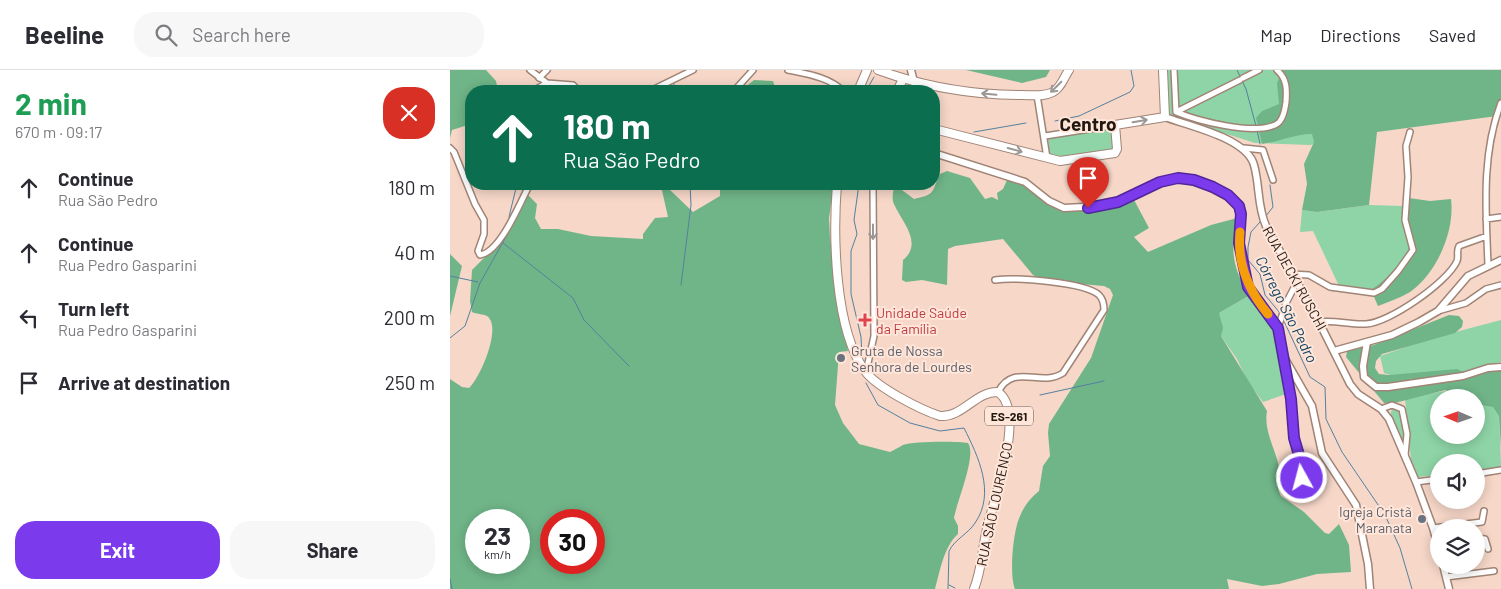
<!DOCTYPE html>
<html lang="en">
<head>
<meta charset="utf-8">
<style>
	:root { --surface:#fff; --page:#f7f7f7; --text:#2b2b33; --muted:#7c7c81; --line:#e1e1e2; --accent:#7c3aed }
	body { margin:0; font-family:Barlow,sans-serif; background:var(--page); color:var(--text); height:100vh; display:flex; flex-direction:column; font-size:19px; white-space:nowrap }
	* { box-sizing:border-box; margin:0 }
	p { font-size:16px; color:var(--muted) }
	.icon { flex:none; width:28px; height:28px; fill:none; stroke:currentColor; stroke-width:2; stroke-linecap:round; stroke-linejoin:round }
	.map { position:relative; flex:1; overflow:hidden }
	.drawer { display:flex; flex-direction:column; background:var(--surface); width:450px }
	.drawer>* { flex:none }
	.top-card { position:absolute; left:15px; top:15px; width:475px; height:105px; border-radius:20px; box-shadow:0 2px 12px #0003; background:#0b6e4f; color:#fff; overflow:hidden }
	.needle { width:32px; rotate:272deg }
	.tools { position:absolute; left:980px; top:319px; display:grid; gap:10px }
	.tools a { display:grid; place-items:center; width:55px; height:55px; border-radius:50%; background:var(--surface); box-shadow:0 2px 12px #0003; font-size:25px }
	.speed { position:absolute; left:15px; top:439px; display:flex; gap:10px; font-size:25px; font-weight:700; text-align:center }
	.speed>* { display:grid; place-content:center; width:65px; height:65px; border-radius:50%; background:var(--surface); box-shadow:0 2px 12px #0003; line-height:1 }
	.speed small { font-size:12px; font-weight:400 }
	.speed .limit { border:8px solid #d22; background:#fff; color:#111 }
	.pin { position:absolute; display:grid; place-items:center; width:42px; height:42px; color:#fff; margin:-51px -21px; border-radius:50% 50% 50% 0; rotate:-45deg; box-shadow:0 0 5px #0007 }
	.pin .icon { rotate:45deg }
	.me { position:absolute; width:55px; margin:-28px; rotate:353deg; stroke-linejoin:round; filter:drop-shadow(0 0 4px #0008) }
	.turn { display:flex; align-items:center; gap:18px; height:105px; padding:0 15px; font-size:22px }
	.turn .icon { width:65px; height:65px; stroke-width:2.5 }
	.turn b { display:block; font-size:35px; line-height:42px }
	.round { display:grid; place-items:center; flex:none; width:52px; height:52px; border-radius:20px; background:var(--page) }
	.headline { display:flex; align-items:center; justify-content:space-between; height:85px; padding:0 15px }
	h1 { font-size:30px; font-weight:700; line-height:38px; color:#1e9e55 }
	.action { display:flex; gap:10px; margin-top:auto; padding:10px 15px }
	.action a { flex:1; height:58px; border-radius:20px; background:var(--accent); color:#fff; font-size:20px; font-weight:700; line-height:58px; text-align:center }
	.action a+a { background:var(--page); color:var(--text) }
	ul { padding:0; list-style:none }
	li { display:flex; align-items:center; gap:15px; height:65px; padding:0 15px }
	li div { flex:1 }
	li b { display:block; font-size:19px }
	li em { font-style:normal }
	header { display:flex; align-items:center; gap:30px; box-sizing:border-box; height:70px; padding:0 25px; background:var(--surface); border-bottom:1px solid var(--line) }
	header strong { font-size:24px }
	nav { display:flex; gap:28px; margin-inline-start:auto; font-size:18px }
	.search { width:350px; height:45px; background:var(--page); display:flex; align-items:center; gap:12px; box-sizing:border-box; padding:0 18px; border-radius:20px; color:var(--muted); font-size:19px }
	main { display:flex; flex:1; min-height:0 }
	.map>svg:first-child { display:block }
</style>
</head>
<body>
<header>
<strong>Beeline</strong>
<div class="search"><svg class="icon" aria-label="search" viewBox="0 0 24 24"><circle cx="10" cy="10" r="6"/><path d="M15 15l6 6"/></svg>Search here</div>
<nav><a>Map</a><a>Directions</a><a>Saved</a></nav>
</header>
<main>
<section class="drawer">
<div class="headline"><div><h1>2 min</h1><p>670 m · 09:17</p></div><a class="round" style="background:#d93025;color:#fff"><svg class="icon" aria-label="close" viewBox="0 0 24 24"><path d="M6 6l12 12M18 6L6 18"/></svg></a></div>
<ul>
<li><svg class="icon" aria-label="ahead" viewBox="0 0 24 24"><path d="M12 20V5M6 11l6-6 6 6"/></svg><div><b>Continue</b><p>Rua São Pedro</p></div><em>180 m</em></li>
<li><svg class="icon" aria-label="ahead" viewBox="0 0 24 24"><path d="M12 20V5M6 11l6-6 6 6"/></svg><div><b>Continue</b><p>Rua Pedro Gasparini</p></div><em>40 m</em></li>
<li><svg class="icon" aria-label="left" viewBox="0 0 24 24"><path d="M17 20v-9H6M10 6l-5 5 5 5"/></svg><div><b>Turn left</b><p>Rua Pedro Gasparini</p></div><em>200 m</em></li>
<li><svg class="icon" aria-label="arrive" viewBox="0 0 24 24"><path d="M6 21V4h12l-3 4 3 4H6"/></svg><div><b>Arrive at destination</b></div><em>250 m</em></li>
</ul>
<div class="action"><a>Exit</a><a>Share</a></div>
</section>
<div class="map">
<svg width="1051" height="519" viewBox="0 0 1051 519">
	<rect width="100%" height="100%" fill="#f6d7c8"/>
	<path fill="#8ed4a6" d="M 715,0 L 1042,0 L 932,57 L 860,75 L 805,73 L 717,45 Z
		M 661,58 L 665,79 L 613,89 L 600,86 L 598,68 Z
		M 919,135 L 953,136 C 954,147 958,157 959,167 C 963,191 932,212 916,224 L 891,220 L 863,161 L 850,162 L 852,140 L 867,142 Z
		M 800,225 L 828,259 L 839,323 L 813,332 L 798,312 L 787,289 L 771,266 L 769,243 Z
		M 1051,250 L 1051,292 L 1035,295 L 1014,303 L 944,306 L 934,303 L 930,286 L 983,268 Z
		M 995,321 L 1015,327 L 989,328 L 989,365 L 1026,365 L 1026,331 L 1049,339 L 1051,397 L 1026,400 L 1026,392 L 989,392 L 989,405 L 968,407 L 961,390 L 955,328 Z
		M 945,338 L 948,339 L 952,347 L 954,374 L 941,346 L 941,341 Z"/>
	<path fill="#70b588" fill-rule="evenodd" d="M 0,0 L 36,0 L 46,11 L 48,21 L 21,21 L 21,54 L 2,60 L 0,68 Z
		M 516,0 L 600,0 L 596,7 L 572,13 Z
		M 833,0 L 1051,0 L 1051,29 L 1047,46 L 927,62 L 919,135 L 867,142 L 852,140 L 857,114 L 854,94 L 864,72 L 862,64 C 848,63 828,72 812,74 L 806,48 L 812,41 L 829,34 L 827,13 Z
		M 304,10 L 323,11 L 326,21 L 290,21 Z
		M 497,101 L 520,108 L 535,129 L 542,127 L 548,130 L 547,123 L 553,119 L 558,108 C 587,116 613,145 646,140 C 658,138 671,132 683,128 L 699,158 L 684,167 L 698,182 L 761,155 L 791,147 C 790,155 785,163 784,171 C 781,190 789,210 800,225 L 769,243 L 773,258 L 771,266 L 817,341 C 813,363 828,382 830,403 C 830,412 826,417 831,426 L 854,442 L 875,463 L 879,464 L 889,454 L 899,475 L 901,502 L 867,504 L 829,514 L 812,516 L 777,509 L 779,519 L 565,519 C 559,504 563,461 570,446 C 574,436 581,427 589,421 L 593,396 L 600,386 L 598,363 L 599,354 L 641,288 L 663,225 L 660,219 L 654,216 L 595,211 L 583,205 L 553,169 L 505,176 L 498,179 L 497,215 L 472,210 L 456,212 L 452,210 L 453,190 C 474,173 451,151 444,134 C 441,129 444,119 444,114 L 464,129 C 486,124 481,123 490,104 Z
		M 270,114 L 384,114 L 379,148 L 380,168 L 398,281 L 389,282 L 385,335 L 393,353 L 409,374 L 440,382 C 444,380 451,376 453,375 C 462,371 508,371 518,373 C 527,385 507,431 504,448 L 508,456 L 508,464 C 494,476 490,501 485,519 L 0,519 L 0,309 L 12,317 L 19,318 C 29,310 53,257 37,246 C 33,244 26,244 22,242 L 20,231 L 22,200 L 42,180 L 77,124 L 87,134 L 85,148 L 91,159 L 108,159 L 141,166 L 193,169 L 193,164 L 205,148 L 218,147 L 211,116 L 220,120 L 243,142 L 270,126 ZM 26,450 L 69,450 L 69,492 L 26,492 ZM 101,450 L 144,450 L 144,492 L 101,492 Z
		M 959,128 L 980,131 L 1001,129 C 1005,161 987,203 960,222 C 950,228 938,232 928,236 L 921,220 C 936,209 961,189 960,168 C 959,155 950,144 955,130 Z
		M 0,184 L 12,196 L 0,246 Z
		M 999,245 L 1009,246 L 1013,251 L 1012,257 L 1005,263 L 932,284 L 926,291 L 925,298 L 929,304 L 939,305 L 1007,299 L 1018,304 L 1051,298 L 1051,378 L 1049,346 L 1043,337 L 1026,334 L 1026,328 L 1009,327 L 995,320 L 941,334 L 934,333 L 896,287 L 897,281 L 924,275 Z"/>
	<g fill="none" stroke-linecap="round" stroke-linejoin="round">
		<path stroke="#55809f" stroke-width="1" d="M 787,0 L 796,19 L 806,56
			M 224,14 L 225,21
			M 416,21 L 424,7
			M 605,51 L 629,46 L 680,22 L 684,16 L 681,0
			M 807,60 L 810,74
			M 524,62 L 576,53
			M 409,114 L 404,150 L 407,164 L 401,181 L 401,224 L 411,267 L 412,287
			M 816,146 L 823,137 L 820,115
			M 59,147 L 67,114
			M 810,152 L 801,162 L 798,177 L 798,190 L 810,204 L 815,225 L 830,243
			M 53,173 L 123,228 L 134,250 L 179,296
			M 0,206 L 28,212
			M 231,215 L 241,135 L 240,114
			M 833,249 L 860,307 L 875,317 L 876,349 L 892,382 L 935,445 L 950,478 L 962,519
			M 0,268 L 15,256 L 30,213 L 57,165
			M 416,313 L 428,335 L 460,353 L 490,361 L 514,358 C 528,386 546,423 525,453 C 518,464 505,469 499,481 L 498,519
			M 590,325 L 654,311
			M 0,509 L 2,519
			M 499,515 L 505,518"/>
		<g stroke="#a08476" stroke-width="8">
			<path id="minor" d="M 80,0 L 97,13 L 123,15 L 129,21
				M 338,0 C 357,4 379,7 393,21
				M 724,0 L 726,42 C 748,51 802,65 825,55 C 833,52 835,40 836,32 C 837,19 837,9 827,0
				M 89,8 L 97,0
				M 793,8 L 809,0
				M 83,21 L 97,13
				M 200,21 L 243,0
				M 284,21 L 303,0
				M 587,25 L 597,88
				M 726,42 L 790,10
				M 595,66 L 665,55
				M 0,78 L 4,82 L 25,134 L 34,150 L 34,164 L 28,181 L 30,185 C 51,182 70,132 80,114
				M 794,78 L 813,80 L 823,110
				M 1036,149 L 1051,147
				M 1038,195 C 1036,141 1031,85 1051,33
				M 841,204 L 859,205 L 880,217 L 924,223 L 932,219 L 948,201 L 963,180 L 955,150 L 958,107 L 956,76 L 960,62
				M 545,210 C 564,207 635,212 649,225 C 653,229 654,234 654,240 L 613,303 C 590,318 564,292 548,322
				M 988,241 L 1016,233 L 1036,219 L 1051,215
				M 869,252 C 886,250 900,255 916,254 C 939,253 998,212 1007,191 C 1009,186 1006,181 1009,176 L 1037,166
				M 828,258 L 836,233 L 846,214
				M 834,290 L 841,329 L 844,368 L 852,399 L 850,413 L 840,421
				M 416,302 L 424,266 L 423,114
				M 931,339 L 942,335 L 952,339 L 957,364 L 955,385
				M 1026,404 L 1051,400
				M 966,412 L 989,409
				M 983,458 L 1032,452 L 1034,441
				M 1026,468 L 1035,469 L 1038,479
				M 996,507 L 1044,501"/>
		</g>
		<g stroke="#a08476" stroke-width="9">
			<path id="tertiary" d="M 461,0 L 464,12
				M 715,47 C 739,56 797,68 804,95 C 810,116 807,136 816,156 L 869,252 L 900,314 L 908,324 L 931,339 L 939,349 L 966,412 L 983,458 L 989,479
				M 484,83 L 575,112 L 599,131 L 614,138 L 653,136 L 686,125 L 710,112 L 728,108 L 752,113 L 782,129 L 789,136 L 791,144 L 789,173 L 798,217 L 828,258 L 834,287 L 862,336 L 872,383 L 906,435 L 918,494 L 920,519
				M 917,272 L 913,296 L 914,307 L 926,317 L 938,317 L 1013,306 L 1038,298 L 1051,297
				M 884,281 L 942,265 L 969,252 L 988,241 L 1018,206 L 1051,190
				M 993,495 L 999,519"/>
		</g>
		<g stroke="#a08476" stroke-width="10">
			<path id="primary" d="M 428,0 C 475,17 523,25 572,25 C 582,25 594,27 603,22 C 611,18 614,7 619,0
				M 408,21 L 417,0
				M 447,21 L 453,9
				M 484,59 L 610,91 L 665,83 L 667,79 L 665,55 L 715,47 L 713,0
				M 387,114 C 383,164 384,259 415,301 C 426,317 471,340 490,346 C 512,348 526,321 548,322 C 577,342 543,430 537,459 C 532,479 532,499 524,519"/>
		</g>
		<use href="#minor" stroke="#fff" stroke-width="5"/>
		<use href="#tertiary" stroke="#fff" stroke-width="6"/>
		<use href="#primary" stroke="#fff" stroke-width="8"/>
	</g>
	<defs><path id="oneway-shaft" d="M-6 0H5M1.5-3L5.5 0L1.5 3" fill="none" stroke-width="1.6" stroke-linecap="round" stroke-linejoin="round" transform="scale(1.25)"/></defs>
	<g stroke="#9c9794">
		<use href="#oneway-shaft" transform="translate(606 17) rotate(135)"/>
		<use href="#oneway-shaft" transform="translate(539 24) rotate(-175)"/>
		<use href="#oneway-shaft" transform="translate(690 51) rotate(-9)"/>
		<use href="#oneway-shaft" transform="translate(565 80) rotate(15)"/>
		<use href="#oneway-shaft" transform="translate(423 162) rotate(90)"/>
	</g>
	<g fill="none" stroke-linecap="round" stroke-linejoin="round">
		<g stroke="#51269a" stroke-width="12">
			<path id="route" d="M 638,138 L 668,132 L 710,112 L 728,108 L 744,110 L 763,117 L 778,125 L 789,136 L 791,144 L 789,173 L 798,217 L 828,258 L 841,329 L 844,368 L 851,392 L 852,408"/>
		</g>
		<use href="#route" stroke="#7c3aed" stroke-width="9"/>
		<path stroke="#f59e0b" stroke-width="9" d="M 790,162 C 787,193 798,220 818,244"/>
	</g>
	<path fill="#e0444e" stroke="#ffe6d9" stroke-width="2" d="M412.5 242.5h5v5h5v5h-5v5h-5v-5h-5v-5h5z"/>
	<g fill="#6b7280" stroke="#ffe6d9" stroke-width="2">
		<circle cx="391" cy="288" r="5"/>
		<circle cx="972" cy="449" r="5"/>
	</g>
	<g text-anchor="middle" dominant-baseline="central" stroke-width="4" stroke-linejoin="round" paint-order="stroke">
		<rect fill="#ffe6d9" stroke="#64564e" stroke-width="1" x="535" y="336.5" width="48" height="19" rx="4"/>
		<g font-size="12" font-weight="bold" fill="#221812">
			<text x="559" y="346">ES-261</text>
		</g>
		<g font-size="14" fill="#221812" stroke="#ffe6d9">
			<text transform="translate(845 208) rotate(61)">RUA DECKI RUSCHI</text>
			<text transform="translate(544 434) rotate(-78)">RUA SÃO LOURENÇO</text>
		</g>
		<g font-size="14" fill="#be3a42" stroke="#ffe6d9" text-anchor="start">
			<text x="426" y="242">Unidade Saúde<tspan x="426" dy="16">da Família</tspan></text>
		</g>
		<g font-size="14" fill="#5b616d" stroke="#ffe6d9" text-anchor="start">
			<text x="401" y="280">Gruta de Nossa<tspan x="401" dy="16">Senhora de Lourdes</tspan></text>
			<text x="962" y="441" text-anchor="end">Igreja Cristã<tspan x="962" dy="16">Maranata</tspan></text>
		</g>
		<g font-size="15" font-style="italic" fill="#104262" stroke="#ffe6d9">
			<text transform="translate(837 239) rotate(63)">Córrego São Pedro</text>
		</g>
		<g font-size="19" font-weight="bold" fill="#221812" stroke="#ffe6d9">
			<text x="638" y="53">Centro</text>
		</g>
	</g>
</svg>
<div class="tools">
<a><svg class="needle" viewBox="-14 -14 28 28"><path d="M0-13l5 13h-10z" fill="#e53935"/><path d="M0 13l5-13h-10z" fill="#7c7c81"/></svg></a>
<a><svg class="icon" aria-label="sound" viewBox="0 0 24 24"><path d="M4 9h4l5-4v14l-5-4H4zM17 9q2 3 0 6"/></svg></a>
<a><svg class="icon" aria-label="layers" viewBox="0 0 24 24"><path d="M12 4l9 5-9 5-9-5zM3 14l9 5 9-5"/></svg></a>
</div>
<div class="speed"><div>23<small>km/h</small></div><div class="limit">30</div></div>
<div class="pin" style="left:638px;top:138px;background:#d93025"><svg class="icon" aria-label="arrive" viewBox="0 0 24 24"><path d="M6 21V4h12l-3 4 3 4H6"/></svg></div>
<svg class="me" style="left:852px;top:408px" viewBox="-20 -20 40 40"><circle r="17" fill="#7c3aed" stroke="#fff" stroke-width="3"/><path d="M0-11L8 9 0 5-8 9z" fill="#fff"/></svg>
<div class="top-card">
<div class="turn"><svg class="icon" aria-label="ahead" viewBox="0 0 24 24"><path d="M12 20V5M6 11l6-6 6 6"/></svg><div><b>180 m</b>Rua São Pedro</div></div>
</div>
</div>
</main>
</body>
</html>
